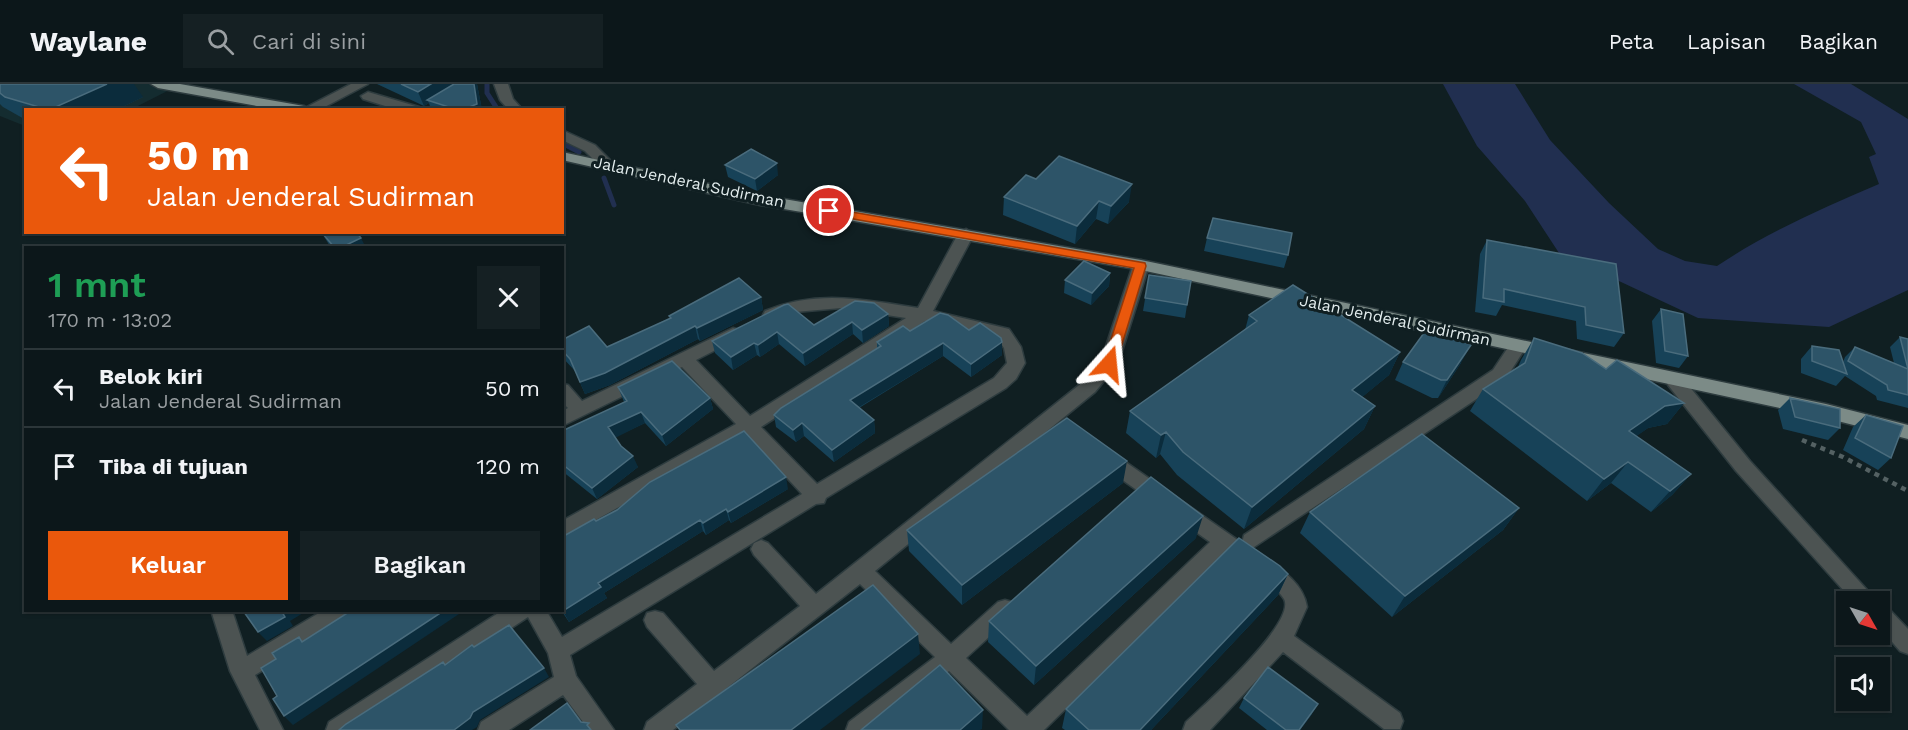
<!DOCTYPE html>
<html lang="id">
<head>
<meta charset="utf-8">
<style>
	:root { --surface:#0c171a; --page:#152023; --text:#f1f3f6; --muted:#9a9fa2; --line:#2c3639; --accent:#ea580c }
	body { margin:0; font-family:"Work Sans",sans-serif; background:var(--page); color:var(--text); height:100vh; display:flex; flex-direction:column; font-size:22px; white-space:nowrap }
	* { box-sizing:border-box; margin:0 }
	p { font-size:20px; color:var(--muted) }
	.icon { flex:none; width:33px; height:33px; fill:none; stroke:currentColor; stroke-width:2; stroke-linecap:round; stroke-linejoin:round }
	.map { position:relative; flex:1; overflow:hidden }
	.details { position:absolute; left:24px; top:162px; width:540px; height:366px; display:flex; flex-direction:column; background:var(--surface); border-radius:0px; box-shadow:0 2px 4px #0004,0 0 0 2px var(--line) }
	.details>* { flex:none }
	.hud { position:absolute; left:24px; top:24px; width:540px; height:126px; border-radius:0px; box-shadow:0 2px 4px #0004,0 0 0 2px var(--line); background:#ea580c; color:#fff; overflow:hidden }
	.needle { width:39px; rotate:129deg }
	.tools { position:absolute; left:1836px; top:507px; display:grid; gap:12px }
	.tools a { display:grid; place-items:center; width:54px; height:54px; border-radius:0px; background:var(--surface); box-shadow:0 2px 4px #0004,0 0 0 2px var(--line); font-size:30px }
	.pin { position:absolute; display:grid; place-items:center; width:51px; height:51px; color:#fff; margin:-26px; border:3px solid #fff; border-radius:50%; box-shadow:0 2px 6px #0007 }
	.me { position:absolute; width:66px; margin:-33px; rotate:18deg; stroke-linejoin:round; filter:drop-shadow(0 0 4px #0008) }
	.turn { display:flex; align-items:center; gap:21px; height:126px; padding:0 24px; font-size:27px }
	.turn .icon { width:78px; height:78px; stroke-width:2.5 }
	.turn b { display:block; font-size:42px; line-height:51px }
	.round { display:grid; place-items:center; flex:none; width:63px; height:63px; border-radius:0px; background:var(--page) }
	.head { display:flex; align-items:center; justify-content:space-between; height:102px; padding:0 24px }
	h1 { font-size:36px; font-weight:600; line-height:45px; color:#1e9e55 }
	.primary-button { display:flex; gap:12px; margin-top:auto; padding:12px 24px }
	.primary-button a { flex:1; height:69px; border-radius:0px; background:var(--accent); color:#fff; font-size:24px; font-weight:600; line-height:69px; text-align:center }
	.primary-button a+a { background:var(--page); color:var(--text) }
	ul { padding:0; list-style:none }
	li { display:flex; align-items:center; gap:18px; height:78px; padding:0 24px; border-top:2px solid var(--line) }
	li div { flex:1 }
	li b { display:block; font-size:22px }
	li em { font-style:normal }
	header { display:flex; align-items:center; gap:36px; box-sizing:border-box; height:84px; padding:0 30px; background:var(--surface); border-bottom:2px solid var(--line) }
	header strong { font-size:28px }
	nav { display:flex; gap:33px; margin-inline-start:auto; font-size:21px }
	.search { width:420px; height:54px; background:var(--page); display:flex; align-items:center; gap:15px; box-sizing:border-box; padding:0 21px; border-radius:0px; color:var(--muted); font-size:22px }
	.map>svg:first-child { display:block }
</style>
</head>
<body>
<header>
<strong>Waylane</strong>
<div class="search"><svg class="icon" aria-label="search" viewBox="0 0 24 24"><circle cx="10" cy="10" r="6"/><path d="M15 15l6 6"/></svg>Cari di sini</div>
<nav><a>Peta</a><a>Lapisan</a><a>Bagikan</a></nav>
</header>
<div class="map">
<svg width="1908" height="646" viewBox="0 0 1908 646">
	<rect width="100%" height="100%" fill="#101f22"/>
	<path fill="#142c30" d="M 17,0 L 181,0 L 132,25 L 26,26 L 25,42 L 0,32 L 0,10 Z"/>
	<path fill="#212f50" d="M 1443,0 L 1515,0 L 1550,56 L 1609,119 L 1658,165 L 1685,177 L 1717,182 C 1768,148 1823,124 1879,100 L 1869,73 L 1876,70 L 1861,38 L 1794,0 L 1851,0 L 1908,35 L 1908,206 L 1829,243 L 1698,234 L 1559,169 L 1525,117 L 1477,62 Z"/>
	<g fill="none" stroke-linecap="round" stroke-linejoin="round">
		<path stroke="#212f50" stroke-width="5" d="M 487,0 L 487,9 L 498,26
			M 562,59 L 579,68
			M 604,94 L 614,121"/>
		<g stroke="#2e3c3f" stroke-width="3">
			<path id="minor" d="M 351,0 L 368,0 L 319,26 L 301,26 Z
				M 494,0 L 508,0 L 513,15 L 523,26 L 509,26 L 500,16 Z
				M 368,8 L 419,23 L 420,26 L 398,26 L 363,15 L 361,12 Z
				M 562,46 L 595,61 L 610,76 L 610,82 L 600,82 L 585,67 L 562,56 Z
				M 966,145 L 974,150 L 933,227 L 1009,245 L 1021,263 L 1025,279 L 1016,295 L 1006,304 L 826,414 L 824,419 L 816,420 L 570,571 L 576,592 L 614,646 L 589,646 L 563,611 L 509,646 L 478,646 L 481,638 L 554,593 L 548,569 L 528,533 L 357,646 L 326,646 L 329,638 L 503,526 L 546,526 L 562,553 L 802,410 L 747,351 L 562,455 L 562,437 L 736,340 L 682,283 L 562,342 L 562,327 L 568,324 L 562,318 L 562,300 L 568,301 L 582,317 L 733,244 L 739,246 L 741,250 L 739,254 L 696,276 L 750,332 L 906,234 L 841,224 L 795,228 L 771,237 L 763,231 L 765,227 C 819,205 863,216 918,224 L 958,150 ZM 925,237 L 997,254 L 1004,264 L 1007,279 L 994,294 L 817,400 L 761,343 Z
				M 1141,176 L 1149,181 L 1118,280 L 1095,308 L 875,487 L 951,560 L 998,518 L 1005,516 L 1012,518 L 1016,525 L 1012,532 L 966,574 L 1027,632 L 1210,458 L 1100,380 L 1098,375 L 1100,370 L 1107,368 L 1114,370 L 1242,459 L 1244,451 L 1493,286 L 1511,259 L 1523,259 L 1526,263 L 1505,296 L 1251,465 C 1272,480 1303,495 1307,523 L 1294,552 L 1400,629 L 1403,637 L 1400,645 L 1384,645 L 1283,568 L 1210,646 L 1183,646 L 1186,638 C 1204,621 1297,539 1284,515 C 1272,496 1243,482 1225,469 L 1044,646 L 1009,646 L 949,587 L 875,646 L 846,646 L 849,638 L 935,573 L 860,500 L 673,646 L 644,646 L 647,638 L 697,600 L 647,543 L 644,536 L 647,529 L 655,527 L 663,529 L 714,587 L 800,522 L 754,471 L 751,465 L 754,459 L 761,456 L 768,459 L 816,510 L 1083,298 L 1101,277 L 1133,181 Z
				M 1674,290 L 1680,291 L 1750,377 L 1878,518 L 1854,518 L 1736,387 L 1668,301 L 1665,296 L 1668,291 Z
				M 1880,521 L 1887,523 L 1908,545 L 1908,570 L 1900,567 L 1880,544 Z
				M 211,526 L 232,526 L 247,572 L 324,526 L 353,526 L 350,533 L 255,591 L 283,646 L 260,646 L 230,587 Z"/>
		</g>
		<g stroke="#2e3c3f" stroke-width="3">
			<path id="major" d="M 151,0 L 180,0 L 304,22 L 310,26 L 279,26 L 158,4 Z
				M 562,68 L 760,111 L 1141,176 L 1826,320 L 1908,341 L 1908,355 L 1826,334 L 1141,186 L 760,121 L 562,76 Z"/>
		</g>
		<path stroke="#546163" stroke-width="4.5" stroke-dasharray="5 5" stroke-linecap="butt" d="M 1802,356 L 1843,373 L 1908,407"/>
		<use href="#minor" fill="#4c5352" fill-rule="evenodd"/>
		<use href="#major" fill="#7c8b87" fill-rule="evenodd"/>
	</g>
	<path fill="#174258" d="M 0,0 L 143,13 L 116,26 L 26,26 L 26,36 L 3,23 L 0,20 Z
		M 377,0 L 477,0 L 482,26 L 431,26 L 429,19 L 424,22 Z
		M 725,81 L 778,91 L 757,107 L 728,93 Z
		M 1036,95 L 1129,118 L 1108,140 L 1096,135 L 1075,160 L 1003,131 L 1004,113 Z
		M 322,149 L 366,164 L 331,164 Z
		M 1207,154 L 1288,171 L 1284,184 L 1204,167 Z
		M 1487,156 L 1624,249 L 1614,263 L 1577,255 L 1576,237 L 1502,221 L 1496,232 L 1475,228 L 1480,170 Z
		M 1110,189 L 1109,202 L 1091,221 L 1064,209 L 1065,196 Z
		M 1149,191 L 1187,221 L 1185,234 L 1143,227 Z
		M 761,213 L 763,226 L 700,257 L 698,255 L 610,301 L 585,310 L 575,287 L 562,273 L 562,256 L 607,263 L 670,234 L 669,232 Z
		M 1661,225 L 1688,272 L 1679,284 L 1656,279 L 1652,237 Z
		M 888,230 L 889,242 L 863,259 L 853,250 L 805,282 L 779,260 L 760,273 L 757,271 L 733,286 L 715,269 L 712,257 Z
		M 1249,231 L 1400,268 L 1389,291 L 1362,313 L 1375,322 L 1364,345 L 1244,445 L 1177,391 L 1160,370 L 1156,374 L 1126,349 L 1130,327 L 1245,246 Z
		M 910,247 L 1002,271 L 971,293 L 943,272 L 859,324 L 874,336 L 875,349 L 834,378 L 804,352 L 796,358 L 776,343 L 774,331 L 877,264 L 877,258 Z
		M 1900,253 L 1908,255 L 1908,324 L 1877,316 L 1876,312 L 1845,292 L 1836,302 L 1801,289 L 1801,275 L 1812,262 L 1843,278 L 1845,273 L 1855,263 L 1894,279 L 1890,263 Z
		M 1534,254 L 1684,319 L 1667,340 L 1648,344 L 1636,352 L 1691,390 L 1672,411 L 1651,428 L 1611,399 L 1587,417 L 1470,327 L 1483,305 L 1518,283 L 1521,276 Z
		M 1403,278 L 1461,279 L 1438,314 L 1432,314 L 1395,296 Z
		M 618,303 L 710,314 L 713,325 L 666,362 L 645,339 L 615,353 L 621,362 L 638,383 L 597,415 L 562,387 L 562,347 L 624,318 Z
		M 1790,314 L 1840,344 L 1828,356 L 1783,345 L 1778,326 Z
		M 1866,331 L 1891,374 L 1878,386 L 1843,366 L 1853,343 Z
		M 1123,399 L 962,521 L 909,467 L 907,446 Z
		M 788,405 L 731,439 L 729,436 L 706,451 L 703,447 L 604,509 L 607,514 L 569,538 L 561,526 L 562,526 L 596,437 Z
		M 1519,424 L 1503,446 L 1392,533 L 1300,449 L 1310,428 Z
		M 1196,454 L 1034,601 L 988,558 L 989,537 Z
		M 1288,490 L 1278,511 L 1151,646 L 1065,646 L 1062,644 L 1066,625 Z
		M 1244,614 L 1312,630 L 1300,646 L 1267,646 L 1239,624 Z"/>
	<path fill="#0b2c3c" d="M 107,0 L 134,0 L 143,13 L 116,26 L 49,26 Z
		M 431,0 L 459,0 L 427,16 L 429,19 L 424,22 L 418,8 Z
		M 474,0 L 477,0 L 482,26 L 462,26 Z
		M 777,79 L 778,91 L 757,107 L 755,95 Z
		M 1132,100 L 1129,118 L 1108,140 L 1111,122 Z
		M 1099,117 L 1096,135 L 1075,160 L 1077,142 Z
		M 361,154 L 366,164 L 340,164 Z
		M 1110,189 L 1109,202 L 1091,221 L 1092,209 Z
		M 761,213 L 763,226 L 700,257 L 697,244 Z
		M 888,230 L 889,242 L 863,259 L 862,246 Z
		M 852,238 L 853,250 L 805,282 L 803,269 Z
		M 695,242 L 698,255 L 610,301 L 585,310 L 580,298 Z
		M 777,248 L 779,260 L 760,273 L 758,261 Z
		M 1002,258 L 1002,271 L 971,293 L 971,280 Z
		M 754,259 L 757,271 L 733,286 L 731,273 Z
		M 943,259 L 943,272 L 851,328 L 850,316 Z
		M 1471,261 L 1461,279 L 1438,314 L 1447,296 Z
		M 1400,268 L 1389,291 L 1343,329 L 1352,306 Z
		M 710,314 L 713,325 L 666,362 L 662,351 Z
		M 1684,319 L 1667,340 L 1648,344 L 1613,369 L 1629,347 L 1665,322 Z
		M 1375,322 L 1364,345 L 1244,445 L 1252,423 Z
		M 641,328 L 645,339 L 613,355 L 608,343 Z
		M 874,336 L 875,349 L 834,378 L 832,366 Z
		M 802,339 L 804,352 L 796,358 L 793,346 Z
		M 1166,348 L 1160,370 L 1156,374 L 1161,351 Z
		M 633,372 L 638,383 L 597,415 L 592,404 Z
		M 1127,377 L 1123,399 L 962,521 L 962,501 Z
		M 1628,378 L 1611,399 L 1587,417 L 1604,395 Z
		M 1691,390 L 1672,411 L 1651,428 L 1670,407 Z
		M 786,393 L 788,405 L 731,439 L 728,428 Z
		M 1519,424 L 1503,446 L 1392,533 L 1405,512 Z
		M 726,425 L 729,436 L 706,451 L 703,439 Z
		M 1203,432 L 1196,454 L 1034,601 L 1036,582 Z
		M 700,436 L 703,447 L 604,509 L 607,514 L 569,538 L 563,527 L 598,499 Z
		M 1288,490 L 1278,511 L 1151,646 L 1140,646 Z
		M 285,526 L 308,526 L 290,537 L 293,542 L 267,557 L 258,548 Z
		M 445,526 L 465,526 L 293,641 L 284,632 Z
		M 470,526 L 478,526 L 472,530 Z
		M 918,550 L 920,570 L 820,646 L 791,646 Z
		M 544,584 L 549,593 L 480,636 L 477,643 L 472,646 L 454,646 L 473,628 Z
		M 1318,620 L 1312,630 L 1300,646 L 1299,646 Z
		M 983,626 L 982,645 L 980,646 L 960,646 Z"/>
	<path fill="#2d5468" stroke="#4a6c7d" stroke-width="1.5" d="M 0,0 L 107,0 L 49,26 L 5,13 L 0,9 Z
		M 401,0 L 431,0 L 418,8 Z
		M 454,0 L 474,0 L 477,20 L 462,26 L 458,26 L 427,16 Z
		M 751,65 L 777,79 L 755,95 L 725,81 Z
		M 1059,72 L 1132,100 L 1111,122 L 1099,117 L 1077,142 L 1004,113 L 1026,91 L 1036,95 Z
		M 1213,134 L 1292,149 L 1288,171 L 1207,154 Z
		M 323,148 L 356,148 L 361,154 L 340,164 L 335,164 L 322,149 Z
		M 1487,156 L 1616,180 L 1624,249 L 1586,241 L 1585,223 L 1504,205 L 1504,218 L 1483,214 Z
		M 1084,177 L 1110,189 L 1092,209 L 1065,196 Z
		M 1149,191 L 1191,197 L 1187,221 L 1145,214 Z
		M 739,194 L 761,213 L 697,244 L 695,242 L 605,289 L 580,298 L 570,275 L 562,266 L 562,256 L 589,242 L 607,263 L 671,234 L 669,232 Z
		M 1293,201 L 1400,268 L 1352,306 L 1375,322 L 1252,423 L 1183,368 L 1166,348 L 1161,351 L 1130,327 L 1257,237 L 1249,231 Z
		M 855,217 L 874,219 L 888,230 L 862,246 L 852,238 L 803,269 L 777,248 L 758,261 L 754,259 L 731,273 L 712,257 L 784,221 L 788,220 L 814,241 Z
		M 1661,225 L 1683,230 L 1688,272 L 1665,267 Z
		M 940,229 L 948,231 L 969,246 L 980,239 L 1001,254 L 1002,258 L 971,280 L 943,259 L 850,316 L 874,336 L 832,366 L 802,339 L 793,346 L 774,331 L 781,324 L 881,262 L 877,258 L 903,242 L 910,247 Z
		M 1429,242 L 1471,261 L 1447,296 L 1441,296 L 1403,278 Z
		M 1900,253 L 1908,255 L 1908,285 Z
		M 1534,254 L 1582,269 L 1606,285 L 1617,276 L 1684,319 L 1665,322 L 1629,347 L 1691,390 L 1670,407 L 1628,378 L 1604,395 L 1483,305 L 1525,279 Z
		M 1812,262 L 1839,266 L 1847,290 L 1812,277 Z
		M 1855,263 L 1908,285 L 1908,311 L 1888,306 L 1887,301 L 1848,277 Z
		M 672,277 L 710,314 L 662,351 L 641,328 L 608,343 L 621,362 L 633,372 L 592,404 L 562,380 L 562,347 L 627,317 L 618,303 Z
		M 1790,314 L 1840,325 L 1840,344 L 1795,333 Z
		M 1866,331 L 1903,342 L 1891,374 L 1855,354 Z
		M 1067,334 L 1127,377 L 962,501 L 907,446 Z
		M 744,347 L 786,393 L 728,428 L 726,425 L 703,439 L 700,436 L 598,499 L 601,503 L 563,527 L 562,453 L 594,435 L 596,437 L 617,426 L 650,398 Z
		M 1422,350 L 1519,424 L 1405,512 L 1310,428 Z
		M 1151,393 L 1203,432 L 1036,582 L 989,537 Z
		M 1239,454 L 1280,482 L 1288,490 L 1140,646 L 1089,646 L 1066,625 Z
		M 873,501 L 918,550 L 791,646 L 680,646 L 676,641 Z
		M 241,526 L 285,526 L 282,528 L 285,533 L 258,548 L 244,528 L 242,529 Z
		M 352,526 L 445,526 L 284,632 L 273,615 L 277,612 L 261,584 L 276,575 L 272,569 L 299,553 L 302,558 Z
		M 509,541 L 544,584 L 473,628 L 470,634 L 454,646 L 339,646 L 346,640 L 443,578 L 445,581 L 472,561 L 474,563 Z
		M 940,581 L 983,626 L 960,646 L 861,646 Z
		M 1268,583 L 1318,620 L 1299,646 L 1286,646 L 1244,614 Z
		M 567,619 L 581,638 L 589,639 L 587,641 L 591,646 L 530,646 Z"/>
	<path fill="#ea580c" stroke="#983908" stroke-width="1.5" d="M 829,124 L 1145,179 L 1146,182 L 1116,280 L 1109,285 L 1103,280 L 1134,184 L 825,130 L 823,127 Z"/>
	<g text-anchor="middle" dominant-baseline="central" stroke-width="6" stroke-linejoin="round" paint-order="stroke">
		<g font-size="16" fill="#e3edee" stroke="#101f22">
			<text transform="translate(689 98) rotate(12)">Jalan Jenderal Sudirman</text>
			<text transform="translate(1395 236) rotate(12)">Jalan Jenderal Sudirman</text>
		</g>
	</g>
</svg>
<div class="tools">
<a><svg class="needle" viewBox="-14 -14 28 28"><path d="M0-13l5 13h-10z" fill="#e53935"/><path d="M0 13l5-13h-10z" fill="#9a9fa2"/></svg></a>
<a><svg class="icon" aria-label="sound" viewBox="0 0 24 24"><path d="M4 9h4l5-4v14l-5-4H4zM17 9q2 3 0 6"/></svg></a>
</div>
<div class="pin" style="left:829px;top:127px;background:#d93025"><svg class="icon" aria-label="arrive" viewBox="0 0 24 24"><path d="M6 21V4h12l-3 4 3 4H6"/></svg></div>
<svg class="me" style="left:1109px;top:280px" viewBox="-20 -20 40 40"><path d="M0-17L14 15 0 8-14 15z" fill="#ea580c" stroke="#fff" stroke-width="4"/></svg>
<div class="hud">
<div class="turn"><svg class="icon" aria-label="left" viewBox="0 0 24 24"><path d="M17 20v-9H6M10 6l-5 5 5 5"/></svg><div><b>50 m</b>Jalan Jenderal Sudirman</div></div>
</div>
<section class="details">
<div class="head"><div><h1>1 mnt</h1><p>170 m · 13:02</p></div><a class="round"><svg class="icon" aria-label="close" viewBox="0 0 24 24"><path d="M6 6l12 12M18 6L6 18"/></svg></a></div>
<ul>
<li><svg class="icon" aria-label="left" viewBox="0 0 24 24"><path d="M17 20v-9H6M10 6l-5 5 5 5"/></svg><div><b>Belok kiri</b><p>Jalan Jenderal Sudirman</p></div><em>50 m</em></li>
<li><svg class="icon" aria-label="arrive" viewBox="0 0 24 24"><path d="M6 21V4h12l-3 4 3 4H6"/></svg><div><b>Tiba di tujuan</b></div><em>120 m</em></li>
</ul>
<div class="primary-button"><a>Keluar</a><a>Bagikan</a></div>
</section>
</div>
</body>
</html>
